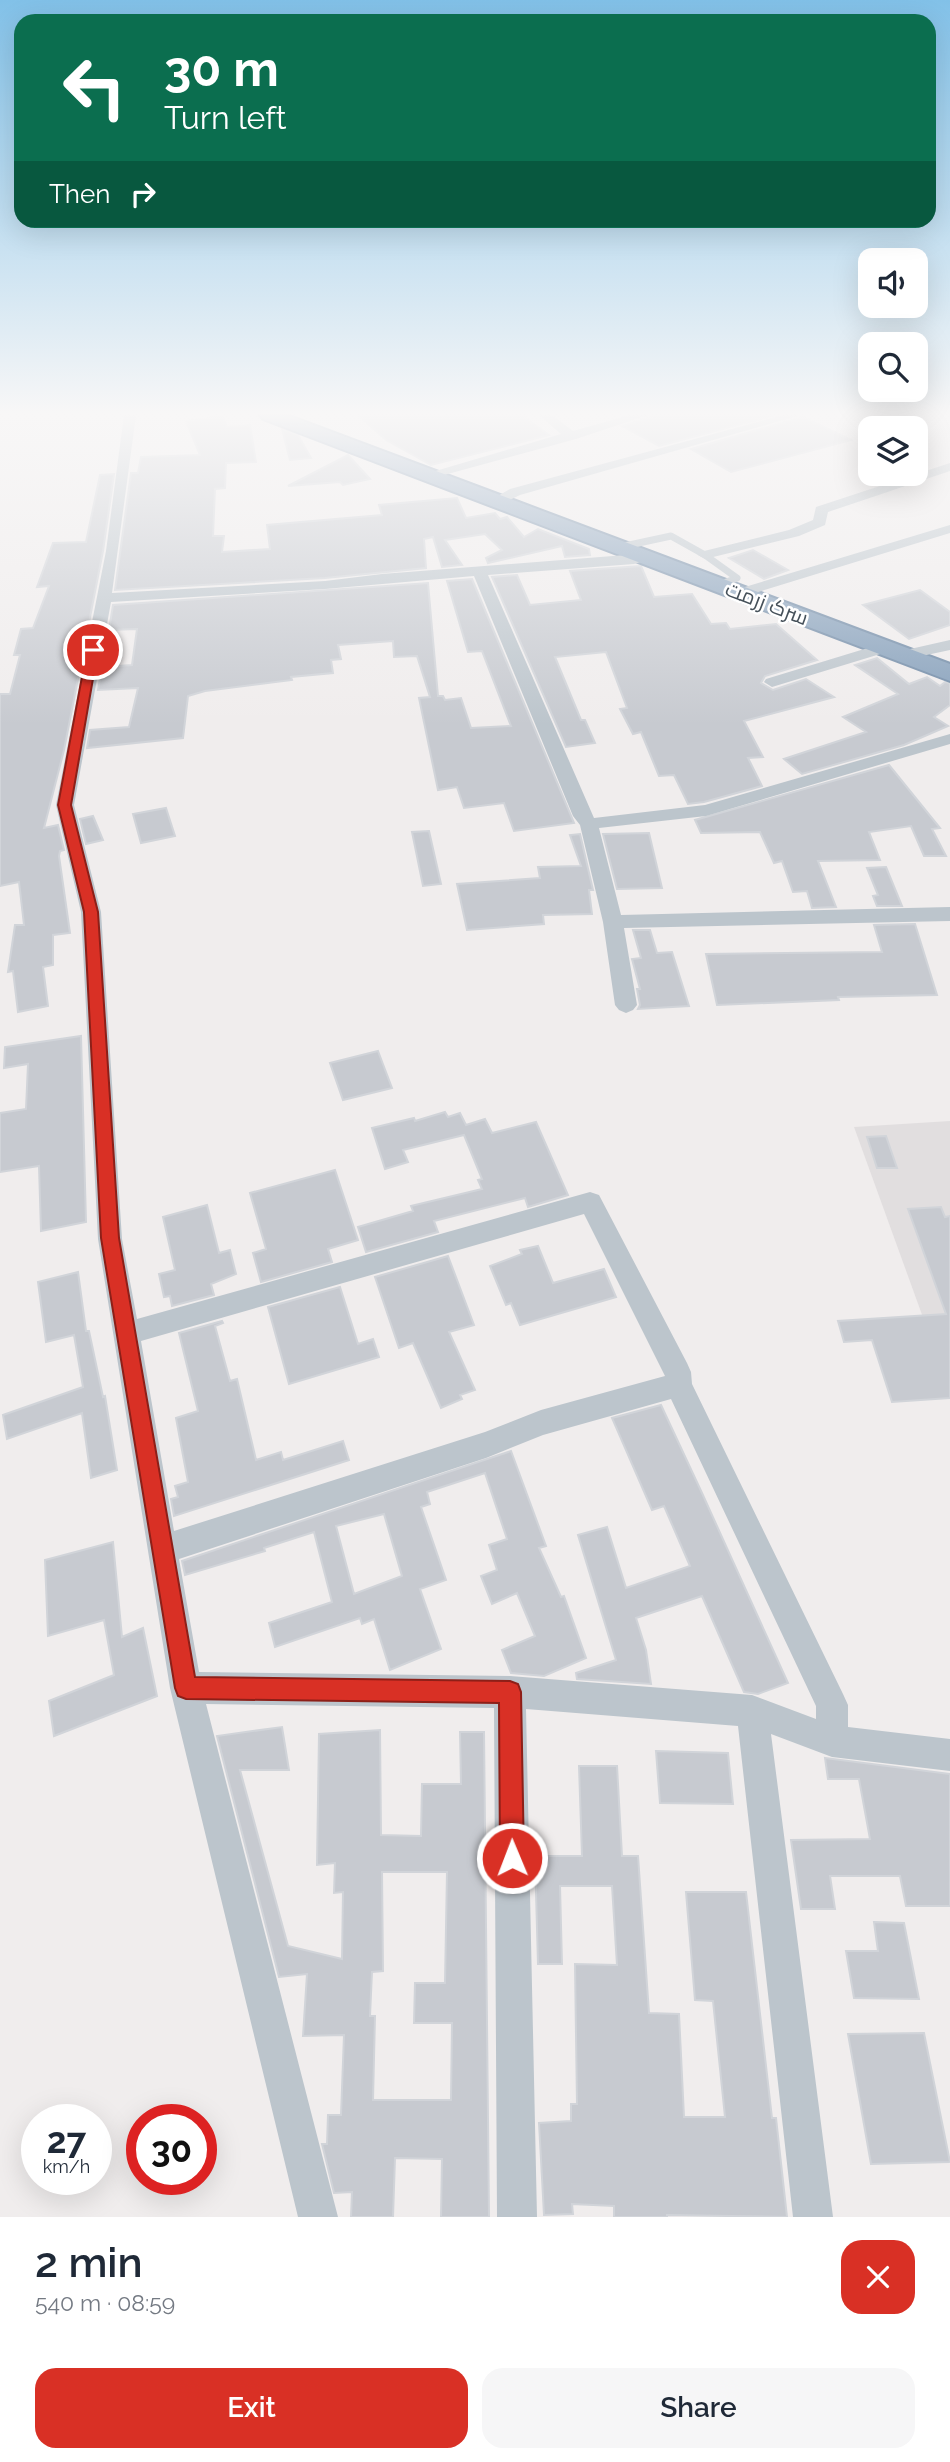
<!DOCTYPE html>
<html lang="en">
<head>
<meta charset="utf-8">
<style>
	:root { --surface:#fff; --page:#f6f6f7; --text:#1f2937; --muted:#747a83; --accent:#d93025 }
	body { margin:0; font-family:Raleway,Cairo,sans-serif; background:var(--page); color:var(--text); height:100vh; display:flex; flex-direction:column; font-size:26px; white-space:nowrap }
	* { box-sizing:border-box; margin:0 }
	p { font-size:23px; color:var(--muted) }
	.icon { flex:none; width:38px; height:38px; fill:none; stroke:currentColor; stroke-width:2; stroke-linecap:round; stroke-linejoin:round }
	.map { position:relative; height:2217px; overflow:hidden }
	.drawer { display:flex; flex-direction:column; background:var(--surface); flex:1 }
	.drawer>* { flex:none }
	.hud { position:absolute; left:14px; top:14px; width:922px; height:214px; border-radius:21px; box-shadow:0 7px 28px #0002; background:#0b6e4f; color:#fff; overflow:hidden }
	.controls { position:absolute; left:858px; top:248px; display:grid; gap:14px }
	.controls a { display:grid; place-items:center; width:70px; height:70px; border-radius:14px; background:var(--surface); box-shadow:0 7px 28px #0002; font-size:35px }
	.speed { position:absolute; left:21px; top:2104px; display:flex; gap:14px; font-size:35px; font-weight:700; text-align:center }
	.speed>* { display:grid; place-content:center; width:91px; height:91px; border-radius:50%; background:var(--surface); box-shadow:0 7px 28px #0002; line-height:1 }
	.speed small { font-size:18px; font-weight:400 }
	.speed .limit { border:10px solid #d22; background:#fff; color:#111 }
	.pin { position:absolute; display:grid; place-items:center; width:60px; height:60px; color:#fff; margin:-30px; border:4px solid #fff; border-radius:50%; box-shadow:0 2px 7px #0007 }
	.me { position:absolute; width:77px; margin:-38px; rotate:359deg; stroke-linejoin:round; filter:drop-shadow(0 0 5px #0008) }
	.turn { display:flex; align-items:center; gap:24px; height:147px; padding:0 35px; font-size:32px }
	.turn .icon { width:91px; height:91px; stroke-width:2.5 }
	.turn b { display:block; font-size:49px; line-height:60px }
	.then { display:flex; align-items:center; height:66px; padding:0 35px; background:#0003; gap:14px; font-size:26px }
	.round { display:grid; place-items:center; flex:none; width:74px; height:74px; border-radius:21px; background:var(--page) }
	.headline { display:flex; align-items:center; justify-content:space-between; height:119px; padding:0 35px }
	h1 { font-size:42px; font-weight:600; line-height:52px }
	.primary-button { display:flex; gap:14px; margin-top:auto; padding:14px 35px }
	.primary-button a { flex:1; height:80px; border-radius:21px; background:var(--accent); color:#fff; font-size:28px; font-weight:600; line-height:80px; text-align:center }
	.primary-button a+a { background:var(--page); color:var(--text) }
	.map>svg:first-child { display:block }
</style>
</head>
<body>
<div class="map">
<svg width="950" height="2217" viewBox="0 0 950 2217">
	<rect width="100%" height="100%" fill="#f0eded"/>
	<path fill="#e1dedf" d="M 950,1121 L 950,1392 L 854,1127 Z"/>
	<path fill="#c7cad0" stroke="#d1d4d9" stroke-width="2" fill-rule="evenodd" d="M 358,415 L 439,415 L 442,417 L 453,415 L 521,415 L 549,435 L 431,465 L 386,440 Z
		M 658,415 L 775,415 L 659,446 L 622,426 Z
		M 222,416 L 227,427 L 250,425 L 256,462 L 226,463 L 225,488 L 215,489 L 213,536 L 224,536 L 222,552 L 270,549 L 267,525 L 382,515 L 379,505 L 457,498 L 466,518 L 495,513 L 500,519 L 507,517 L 524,537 L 538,529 L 589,549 L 590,555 L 565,557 L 562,546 L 488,563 L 486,558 L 502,550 L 485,534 L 445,540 L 462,565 L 442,567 L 433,537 L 424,539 L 426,568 L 325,578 L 115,590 L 131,473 L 138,473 L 141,457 L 200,455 L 186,421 Z
		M 803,417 L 851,440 L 731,472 L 691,449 Z
		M 282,429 L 298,435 L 311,458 L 290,460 Z
		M 348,455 L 370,479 L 343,485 L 340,482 L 288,486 Z
		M 114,474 L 103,551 L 64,750 L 44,828 L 58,825 L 64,850 L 60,851 L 59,856 L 70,933 L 53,935 L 53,965 L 43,967 L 48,1006 L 18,1012 L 13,971 L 8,972 L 15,925 L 24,925 L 19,882 L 0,886 L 0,694 L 10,694 L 20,655 L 14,655 L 21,629 L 33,628 L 49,586 L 37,587 L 53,543 L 86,542 L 100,475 Z
		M 753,550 L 788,570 L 764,579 L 729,558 Z
		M 641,566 L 654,597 L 692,594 L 711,624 L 726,623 L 730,629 L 776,624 L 817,660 L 765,676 L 761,683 L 773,690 L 806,679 L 834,697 L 744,721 L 763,757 L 748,758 L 762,786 L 704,802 L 688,804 L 674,775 L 659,776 L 641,732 L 633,734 L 620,709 L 627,708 L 606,652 L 555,657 L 581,720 L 585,720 L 595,743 L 566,747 L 492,577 L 517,575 L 530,605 L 581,600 L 570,571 Z
		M 472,579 L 574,823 L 514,831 L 504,803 L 464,808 L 457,787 L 438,790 L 419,698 L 430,697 L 417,656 L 394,657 L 393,641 L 338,645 L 341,659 L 331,660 L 333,673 L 291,677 L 292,680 L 205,691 L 188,696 L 183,738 L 87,748 L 90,730 L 129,727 L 138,688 L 98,690 L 102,667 L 132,665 L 137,629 L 109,630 L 113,605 L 428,583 L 438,696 L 443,696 L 445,700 L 461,698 L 471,728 L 511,726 L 482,651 L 468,652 L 447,581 Z
		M 920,590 L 950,612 L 950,625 L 909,639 L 863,605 Z
		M 877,658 L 909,684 L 927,677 L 940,686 L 945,682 L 950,683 L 950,705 L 934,717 L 948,726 L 904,745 L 802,774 L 784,759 L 866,732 L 843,717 L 898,694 L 855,665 Z
		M 889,765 L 940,828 L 932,829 L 946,856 L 924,856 L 911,826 L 869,832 L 880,860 L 818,861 L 836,907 L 812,908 L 807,891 L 793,892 L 782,861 L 774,863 L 760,832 L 701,833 L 695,820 Z
		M 166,808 L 175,836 L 141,843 L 133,814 Z
		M 93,816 L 103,840 L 86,844 L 80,819 Z
		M 429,831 L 441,884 L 423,886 L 412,832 Z
		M 649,833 L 662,888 L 617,889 L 603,834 Z
		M 580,834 L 593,890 L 589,890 L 592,914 L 543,915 L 544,924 L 467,930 L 457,884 L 540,878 L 538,867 L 581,866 L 570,835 Z
		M 886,867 L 902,906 L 877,906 L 873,896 L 878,895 L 867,868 Z
		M 915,924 L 937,995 L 838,997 L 839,1000 L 717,1005 L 706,954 L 882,952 L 874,925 Z
		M 633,930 L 650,930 L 657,953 L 672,952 L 689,1006 L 638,1009 L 640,1005 L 637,989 L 640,989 L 632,959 L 641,958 Z
		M 81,1036 L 86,1222 L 41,1231 L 39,1166 L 0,1172 L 0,1113 L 26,1109 L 28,1064 L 4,1068 L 5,1047 Z
		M 378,1051 L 392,1088 L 343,1100 L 330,1063 Z
		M 445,1112 L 448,1117 L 460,1113 L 466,1125 L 485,1119 L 492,1133 L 536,1122 L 568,1195 L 528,1207 L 525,1198 L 434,1221 L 438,1232 L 366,1252 L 358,1227 L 413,1211 L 411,1206 L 482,1189 L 478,1180 L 482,1179 L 464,1135 L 403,1150 L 408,1162 L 385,1169 L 372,1128 L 414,1118 L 415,1121 Z
		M 886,1136 L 897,1168 L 877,1168 L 867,1137 Z
		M 335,1170 L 358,1240 L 328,1249 L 332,1262 L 261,1282 L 253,1253 L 266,1249 L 250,1193 Z
		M 207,1205 L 219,1253 L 230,1250 L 236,1274 L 211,1284 L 214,1295 L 172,1306 L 170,1296 L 164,1297 L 159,1274 L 175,1270 L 163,1217 Z
		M 941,1207 L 945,1217 L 950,1216 L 950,1398 L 892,1402 L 872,1340 L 844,1342 L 838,1321 L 946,1314 L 908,1209 Z
		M 538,1246 L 553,1283 L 604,1269 L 616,1297 L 520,1325 L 511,1303 L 506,1305 L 490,1266 L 522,1254 L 520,1250 Z
		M 448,1256 L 474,1325 L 449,1332 L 475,1390 L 460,1395 L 462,1399 L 441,1408 L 413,1343 L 399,1348 L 375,1277 Z
		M 78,1272 L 86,1331 L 89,1331 L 103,1397 L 105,1396 L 117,1470 L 91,1478 L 82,1413 L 7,1439 L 3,1415 L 83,1387 L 74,1335 L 46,1342 L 38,1282 Z
		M 340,1287 L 358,1344 L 373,1339 L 379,1357 L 289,1384 L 268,1307 Z
		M 222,1321 L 223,1323 L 215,1326 L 230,1381 L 237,1379 L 256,1460 L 281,1452 L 283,1460 L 343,1441 L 349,1460 L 174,1516 L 171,1499 L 178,1497 L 175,1486 L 188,1482 L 176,1418 L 198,1411 L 179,1333 Z
		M 661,1405 L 702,1493 L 788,1683 L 758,1694 L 744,1692 L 702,1596 L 636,1618 L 646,1650 L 651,1684 L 577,1679 L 576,1673 L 616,1660 L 578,1535 L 607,1527 L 626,1588 L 690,1566 L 664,1506 L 652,1510 L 612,1418 Z
		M 511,1451 L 546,1546 L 539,1548 L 561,1597 L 564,1596 L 586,1658 L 544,1676 L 511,1673 L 502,1650 L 535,1636 L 517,1593 L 492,1604 L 481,1576 L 497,1570 L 489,1545 L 507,1539 L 485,1473 L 427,1492 L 430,1504 L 421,1507 L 446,1580 L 420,1589 L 441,1649 L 390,1670 L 374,1619 L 362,1624 L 360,1618 L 275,1647 L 269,1623 L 332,1602 L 314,1532 L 264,1548 L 265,1551 L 185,1575 L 182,1561 ZM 384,1514 L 402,1576 L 354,1594 L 336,1526 Z
		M 113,1542 L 122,1637 L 143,1628 L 157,1696 L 54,1736 L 49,1701 L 114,1675 L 104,1620 L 48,1636 L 45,1560 Z
		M 282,1727 L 289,1770 L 240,1770 L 288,1946 L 342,1959 L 343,1892 L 334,1893 L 335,1863 L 317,1865 L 319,1734 L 380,1730 L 381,1835 L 421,1836 L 422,1784 L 461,1784 L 460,1732 L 484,1732 L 489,2217 L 441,2217 L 442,2159 L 395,2158 L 393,2217 L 351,2217 L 352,2192 L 334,2193 L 322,2144 L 327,2144 L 328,2115 L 341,2115 L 344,2035 L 303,2036 L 307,1974 L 279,1977 L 217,1736 ZM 382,1872 L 447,1872 L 445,1983 L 415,1983 L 414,2023 L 452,2023 L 451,2100 L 373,2100 L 375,2016 L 370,2016 L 372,1972 L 383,1971 Z
		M 656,1751 L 728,1753 L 733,1804 L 660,1803 Z
		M 825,1758 L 950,1774 L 950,1906 L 906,1906 L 900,1876 L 830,1876 L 835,1909 L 801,1909 L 791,1840 L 870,1839 L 859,1779 L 828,1779 Z
		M 579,1766 L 617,1766 L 622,1856 L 638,1856 L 649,2013 L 679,2014 L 684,2117 L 725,2117 L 713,2001 L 695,2000 L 686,1892 L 746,1892 L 772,2118 L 776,2118 L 787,2217 L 667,2215 L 667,2217 L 614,2217 L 614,2206 L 572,2204 L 573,2214 L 544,2215 L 539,2123 L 571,2121 L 571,2104 L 577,2104 L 575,1964 L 617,1965 L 612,1886 L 560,1886 L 562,1964 L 538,1964 L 535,1856 L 582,1856 Z
		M 874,1922 L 904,1923 L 919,1999 L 854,1998 L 846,1951 L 878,1951 Z
		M 924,2033 L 950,2162 L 871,2164 L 848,2034 Z"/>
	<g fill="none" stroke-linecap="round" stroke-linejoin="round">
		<g stroke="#718ba7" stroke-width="4">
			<path id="highway" d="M 260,415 L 287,415 L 950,664 L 950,681 L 263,419 Z"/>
		</g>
		<path stroke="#bcc5cc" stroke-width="7" d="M 620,547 L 671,536 L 705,555 L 737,578 L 719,585"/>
		<path fill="#bcc5cc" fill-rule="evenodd" d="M 124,415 L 136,415 L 112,593 L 325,581 L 382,574 L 651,553 L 651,559 L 634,564 L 488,575 L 594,818 L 705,805 L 950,734 L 950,744 L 706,816 L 599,828 L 621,915 L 950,907 L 950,921 L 624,928 L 637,1005 L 633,1010 L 626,1013 L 619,1010 L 615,1005 L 603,922 L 580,825 L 573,816 L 474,576 L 325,589 L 111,602 L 74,805 L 101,912 L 122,1239 L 137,1319 L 590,1192 L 599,1195 L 687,1363 L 691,1372 L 692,1384 L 843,1694 L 848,1705 L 848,1727 L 950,1739 L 950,1771 L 832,1757 L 771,1734 L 833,2217 L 793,2217 L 738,1726 L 526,1709 L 537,2217 L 497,2217 L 494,1708 L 206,1704 L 338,2217 L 298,2217 L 170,1688 L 98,1239 L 81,912 L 56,805 L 106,551 ZM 584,1214 L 665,1376 L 541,1410 L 485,1432 L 174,1531 L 141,1341 ZM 671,1399 L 816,1706 L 816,1719 L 752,1695 L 510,1676 L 199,1672 L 179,1559 L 486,1458 L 543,1435 Z
			M 539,415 L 552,415 L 573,431 L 630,415 L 648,415 L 576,439 L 433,478 L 423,478 L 422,475 L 561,434 Z
			M 783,415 L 801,415 L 520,495 L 501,504 L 491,504 L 489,501 L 510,489 Z
			M 950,463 L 950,471 L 828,512 L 825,525 L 799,536 L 705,559 L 698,555 L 700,552 L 789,530 L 813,520 L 816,507 Z
			M 950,525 L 950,533 L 745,596 L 735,596 L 733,593 L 735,590 Z
			M 950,640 L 950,650 L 903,660 L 895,655 L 897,652 Z
			M 884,643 L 892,648 L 890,651 L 772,687 L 764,682 L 766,679 Z"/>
		<use href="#highway" fill="#86a0bb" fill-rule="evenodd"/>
	</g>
	<linearGradient id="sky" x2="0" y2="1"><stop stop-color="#82c1e8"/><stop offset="0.57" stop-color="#f8f7f7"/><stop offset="1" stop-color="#f8f7f7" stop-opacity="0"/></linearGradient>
	<rect width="950" height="725" fill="url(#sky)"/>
	<path fill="#d93025" stroke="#8d1f18" stroke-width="2" d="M 93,646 L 98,650 L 71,805 L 98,912 L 119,1238 L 195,1677 L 510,1681 L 518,1684 L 521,1692 L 524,1858 L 521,1866 L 512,1870 L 504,1866 L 500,1858 L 499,1703 L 186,1699 L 178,1696 L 175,1688 L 101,1238 L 84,912 L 58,805 L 87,650 Z"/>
	<g text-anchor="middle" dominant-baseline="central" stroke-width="5" stroke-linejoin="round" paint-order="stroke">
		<g font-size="21" fill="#46515a" stroke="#fff">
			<text transform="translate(767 603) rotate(21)">سرک زرمت</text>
		</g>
	</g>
</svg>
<div class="controls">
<a><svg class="icon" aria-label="sound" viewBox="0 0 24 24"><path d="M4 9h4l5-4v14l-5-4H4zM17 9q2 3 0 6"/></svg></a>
<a><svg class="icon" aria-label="search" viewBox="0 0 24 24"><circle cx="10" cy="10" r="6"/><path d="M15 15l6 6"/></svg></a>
<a><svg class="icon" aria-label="layers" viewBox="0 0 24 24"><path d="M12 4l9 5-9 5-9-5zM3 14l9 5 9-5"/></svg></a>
</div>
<div class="speed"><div>27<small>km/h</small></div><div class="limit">30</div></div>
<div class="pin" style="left:93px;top:650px;background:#d93025"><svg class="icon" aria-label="arrive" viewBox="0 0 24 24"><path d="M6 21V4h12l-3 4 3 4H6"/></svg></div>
<svg class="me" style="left:512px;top:1858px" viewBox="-20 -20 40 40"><circle r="17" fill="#d93025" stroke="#fff" stroke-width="3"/><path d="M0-11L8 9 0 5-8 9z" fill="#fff"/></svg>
<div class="hud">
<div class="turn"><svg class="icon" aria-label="left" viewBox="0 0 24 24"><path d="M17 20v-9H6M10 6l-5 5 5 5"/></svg><div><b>30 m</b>Turn left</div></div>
<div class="then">Then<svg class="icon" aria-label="right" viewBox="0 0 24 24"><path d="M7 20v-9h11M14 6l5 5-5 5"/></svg></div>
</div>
</div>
<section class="drawer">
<div class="headline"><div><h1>2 min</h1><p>540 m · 08:59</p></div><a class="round" style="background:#d93025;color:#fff"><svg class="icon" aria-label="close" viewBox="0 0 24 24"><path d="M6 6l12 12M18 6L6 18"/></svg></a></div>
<div class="primary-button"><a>Exit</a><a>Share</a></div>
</section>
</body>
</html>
